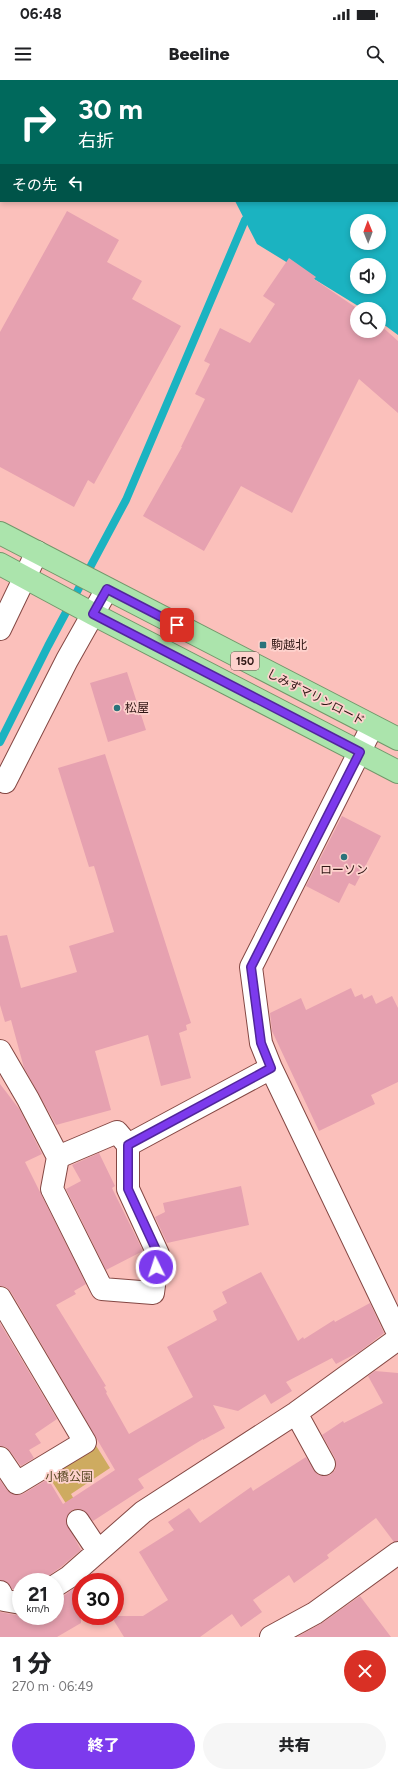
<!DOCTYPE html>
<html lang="ja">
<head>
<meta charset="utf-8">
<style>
	:root { --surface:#fff; --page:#f6f6f6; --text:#202124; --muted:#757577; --accent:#7c3aed }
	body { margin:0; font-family:Figtree,"Noto Sans JP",sans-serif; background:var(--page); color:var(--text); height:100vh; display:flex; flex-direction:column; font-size:15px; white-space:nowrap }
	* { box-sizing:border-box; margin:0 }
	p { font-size:13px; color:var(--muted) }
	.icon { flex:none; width:22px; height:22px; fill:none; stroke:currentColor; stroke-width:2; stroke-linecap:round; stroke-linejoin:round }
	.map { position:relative; height:1557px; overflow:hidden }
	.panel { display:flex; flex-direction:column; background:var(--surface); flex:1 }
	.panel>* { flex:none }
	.top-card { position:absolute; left:0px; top:0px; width:398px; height:122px; box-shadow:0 2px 6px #0003; background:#00695c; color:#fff; overflow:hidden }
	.needle { width:26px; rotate:359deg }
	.buttons { position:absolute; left:350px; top:134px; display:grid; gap:8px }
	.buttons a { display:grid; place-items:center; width:36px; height:36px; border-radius:50%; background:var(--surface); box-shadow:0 2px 6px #0003; font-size:20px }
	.speed { position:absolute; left:12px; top:1493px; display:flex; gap:8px; font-size:20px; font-weight:700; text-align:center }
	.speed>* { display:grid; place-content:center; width:52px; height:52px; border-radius:50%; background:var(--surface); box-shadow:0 2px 6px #0003; line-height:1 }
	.speed small { font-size:10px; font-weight:400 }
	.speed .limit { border:6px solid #d22; background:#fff; color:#111 }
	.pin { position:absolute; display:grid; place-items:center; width:34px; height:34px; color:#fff; margin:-17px; border-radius:8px; box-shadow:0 2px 6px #0006 }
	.me { position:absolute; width:44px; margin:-22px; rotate:356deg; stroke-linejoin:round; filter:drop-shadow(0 0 3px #0008) }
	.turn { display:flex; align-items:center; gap:14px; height:84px; padding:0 12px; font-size:18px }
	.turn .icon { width:52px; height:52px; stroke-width:2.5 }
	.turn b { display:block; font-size:28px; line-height:34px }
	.then { display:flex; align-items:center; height:38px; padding:0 12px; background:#0003; gap:8px; font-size:15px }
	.round { display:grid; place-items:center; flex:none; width:42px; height:42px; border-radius:21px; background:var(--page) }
	.head { display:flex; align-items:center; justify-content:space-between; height:68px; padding:0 12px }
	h1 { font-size:24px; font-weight:800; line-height:30px }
	.action { display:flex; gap:8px; margin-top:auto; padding:8px 12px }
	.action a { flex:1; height:46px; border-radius:24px; background:var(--accent); color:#fff; font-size:16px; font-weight:800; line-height:46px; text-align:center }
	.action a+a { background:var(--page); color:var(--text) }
	.status { display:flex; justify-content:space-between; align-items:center; height:28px; padding:0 20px; background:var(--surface); direction:ltr }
	.status svg { height:11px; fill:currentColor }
	header { display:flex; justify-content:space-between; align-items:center; height:52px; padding:0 12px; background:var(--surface); font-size:18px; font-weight:800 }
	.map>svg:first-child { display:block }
</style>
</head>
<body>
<div class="status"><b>06:48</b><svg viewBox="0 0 49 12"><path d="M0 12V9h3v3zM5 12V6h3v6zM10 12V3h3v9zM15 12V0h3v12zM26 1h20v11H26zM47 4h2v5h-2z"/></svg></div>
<header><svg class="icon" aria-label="menu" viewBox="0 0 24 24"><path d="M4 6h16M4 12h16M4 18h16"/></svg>Beeline<svg class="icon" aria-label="search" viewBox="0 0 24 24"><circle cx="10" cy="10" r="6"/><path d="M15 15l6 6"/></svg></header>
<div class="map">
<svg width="398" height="1557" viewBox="0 0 398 1557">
	<rect width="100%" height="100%" fill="#fbc0bb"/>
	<path fill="#ceab60" d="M 95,1364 L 110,1388 L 71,1414 L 79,1428 L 72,1433 L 46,1392 Z"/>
	<path fill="#1bb3c1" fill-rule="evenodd" d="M 85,0 L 398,0 L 398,255 L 379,241 L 379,229 L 363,229 L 257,164 L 235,121 L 397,121 L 397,1 ZM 357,141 L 379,141 L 379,163 L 357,163 ZM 357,185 L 379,185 L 379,207 L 357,207 Z"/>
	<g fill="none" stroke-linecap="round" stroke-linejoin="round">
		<path stroke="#1bb3c1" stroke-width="8" d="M 0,662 L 48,566 L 126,420 L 245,140"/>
	</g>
	<path fill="#e6a1b0" d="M 67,131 L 119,160 L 107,182 L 142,201 L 132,219 L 181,246 L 94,404 L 88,400 L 74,427 L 0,387 L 0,252 Z
		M 289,178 L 316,197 L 314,199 L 358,229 L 357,229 L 357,251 L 379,251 L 379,244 L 398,261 L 398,333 L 359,299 L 292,433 L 241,406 L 204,471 L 143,436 L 182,367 L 181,367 L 205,319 L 195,314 L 210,284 L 204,281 L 220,248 L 250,263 L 275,224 L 263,216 Z
		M 127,592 L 146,650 L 108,662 L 90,603 Z
		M 105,674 L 191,943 L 186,945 L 187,950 L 179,953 L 191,998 L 161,1006 L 148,955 L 95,971 L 111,1030 L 56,1045 L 24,988 L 11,940 L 5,942 L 0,925 L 0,856 L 7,855 L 21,908 L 77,892 L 69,866 L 114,852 L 94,786 L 89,787 L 58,688 Z
		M 342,736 L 381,756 L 355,806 L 349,803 L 339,823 L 306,806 Z
		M 351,908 L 355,917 L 362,914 L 364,919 L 372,915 L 376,924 L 392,916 L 398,928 L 398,1002 L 371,1015 L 375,1024 L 319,1051 L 272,951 L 270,933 L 301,918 L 306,930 Z
		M 0,1004 L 20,1030 L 42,1074 L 25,1082 L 86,1204 L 74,1211 L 76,1214 L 56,1225 L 106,1306 L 104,1307 L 107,1312 L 106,1313 L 129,1354 L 193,1317 L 167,1267 L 217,1240 L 213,1231 L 227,1223 L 222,1212 L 261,1192 L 298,1261 L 303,1257 L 304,1259 L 334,1240 L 335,1242 L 370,1223 L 384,1253 L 359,1272 L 336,1284 L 332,1278 L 286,1302 L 292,1311 L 271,1324 L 265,1314 L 238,1331 L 213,1325 L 225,1348 L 203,1360 L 203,1359 L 138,1399 L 144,1408 L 93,1441 L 83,1430 L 77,1429 L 71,1431 L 67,1436 L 66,1442 L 81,1470 L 61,1487 L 48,1496 L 43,1502 L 21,1502 L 21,1510 L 12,1509 L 7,1502 L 0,1500 L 0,1400 L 7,1410 L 12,1414 L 17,1415 L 23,1414 L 48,1399 L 63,1424 L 115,1390 L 11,1212 L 6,1207 L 0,1206 Z
		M 99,1073 L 115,1106 L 112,1108 L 143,1171 L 106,1190 L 66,1109 L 81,1101 L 72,1085 Z
		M 241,1106 L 249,1145 L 167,1163 L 155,1137 L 165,1132 L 163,1123 Z
		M 0,1243 L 57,1339 L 35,1354 L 41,1363 L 29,1370 L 34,1378 L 21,1386 L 10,1371 L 6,1367 L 0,1366 Z
		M 375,1291 L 398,1293 L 398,1461 L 394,1462 L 376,1438 L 327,1475 L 329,1478 L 294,1503 L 289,1495 L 253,1520 L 262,1532 L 241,1547 L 232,1534 L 200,1557 L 124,1557 L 111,1536 L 143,1536 L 168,1520 L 139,1472 L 174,1450 L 168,1442 L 189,1428 L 200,1443 L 251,1407 L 253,1411 L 306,1377 L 317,1394 L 323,1396 L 330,1395 L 335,1390 L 336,1384 L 335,1378 L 322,1355 L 343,1341 L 344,1343 L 383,1323 L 368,1296 Z
		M 81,1503 L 81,1543 L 57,1557 L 0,1557 L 0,1532 L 21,1536 L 55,1536 L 55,1518 L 62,1517 Z
		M 360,1516 L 391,1557 L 297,1557 L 322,1543 Z"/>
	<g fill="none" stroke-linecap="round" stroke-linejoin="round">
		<g stroke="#844743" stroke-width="24">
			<path id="minor" d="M 0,549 L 37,472
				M 5,702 L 67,580 L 107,509
				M 0,971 L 28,1019 L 58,1077 L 52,1109 L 102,1209 L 153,1213 L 158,1174 L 128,1109 L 128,1065 L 271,988 L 398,1253
				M 271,988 L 261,963 L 251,887 L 372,647
				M 58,1077 L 117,1052 L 128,1065
				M 0,1218 L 85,1362 L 17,1403 L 0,1378
				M 296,1333 L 324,1384
				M 78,1441 L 98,1471
				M 55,1506 L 69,1497 L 143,1432 L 296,1333 L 398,1259
				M 0,1512 L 4,1520 L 21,1523
				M 271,1557 L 315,1533 L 398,1473"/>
		</g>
		<g stroke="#72976a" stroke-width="24">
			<path id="trunk" d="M 0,453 L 398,659
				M 0,484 L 93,534 L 398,692"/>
		</g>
		<use href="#minor" stroke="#fff" stroke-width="22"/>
		<use href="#trunk" stroke="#abe4ac" stroke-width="22"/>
	</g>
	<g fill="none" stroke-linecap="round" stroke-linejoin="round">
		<g stroke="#51269a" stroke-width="10">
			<path id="route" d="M 156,1187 L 158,1174 L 128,1109 L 128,1065 L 271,988 L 261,963 L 251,887 L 360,672 L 93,534 L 107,509 L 177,545"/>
		</g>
		<use href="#route" stroke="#7c3aed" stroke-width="7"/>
	</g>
	<g fill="#2a737b" stroke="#fed2cd" stroke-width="1.5">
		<rect x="259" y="561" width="8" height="8" rx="2"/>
		<circle cx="117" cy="628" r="4"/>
		<circle cx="344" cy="777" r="4"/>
	</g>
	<g text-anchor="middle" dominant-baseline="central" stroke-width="3.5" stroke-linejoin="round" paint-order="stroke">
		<rect fill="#fed2cd" stroke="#6d4e4c" stroke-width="1" x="231" y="572" width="28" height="18" rx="3"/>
		<g font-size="11" font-weight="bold" fill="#2f1614">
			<text x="245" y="581">150</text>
		</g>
		<g font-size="12" fill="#2f1614" stroke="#fed2cd" text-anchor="start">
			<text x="271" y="565">駒越北</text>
			<text x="125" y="628">松屋</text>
			<text x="344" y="790" text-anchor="middle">ローソン</text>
		</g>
		<g font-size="12" fill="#2f1614" stroke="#fed2cd">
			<text transform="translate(316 617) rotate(27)">しみずマリンロード</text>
		</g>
		<g font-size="12" fill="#5b4924" stroke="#fed2cd">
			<text x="69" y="1397">小橋公園</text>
		</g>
	</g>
</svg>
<div class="buttons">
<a><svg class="needle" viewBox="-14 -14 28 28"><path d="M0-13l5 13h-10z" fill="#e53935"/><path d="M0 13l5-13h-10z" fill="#757577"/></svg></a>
<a><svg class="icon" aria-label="sound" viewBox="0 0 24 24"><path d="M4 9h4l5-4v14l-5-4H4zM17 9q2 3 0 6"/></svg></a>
<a><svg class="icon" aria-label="search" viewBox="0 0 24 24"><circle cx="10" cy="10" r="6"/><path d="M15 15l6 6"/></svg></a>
</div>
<div class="speed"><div>21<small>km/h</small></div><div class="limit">30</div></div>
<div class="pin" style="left:177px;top:545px;background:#d93025"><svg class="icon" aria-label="arrive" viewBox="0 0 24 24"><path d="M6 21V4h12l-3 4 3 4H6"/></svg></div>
<svg class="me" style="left:156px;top:1187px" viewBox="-20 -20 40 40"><circle r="17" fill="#7c3aed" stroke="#fff" stroke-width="3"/><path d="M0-11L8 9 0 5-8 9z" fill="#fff"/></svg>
<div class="top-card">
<div class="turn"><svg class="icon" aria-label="right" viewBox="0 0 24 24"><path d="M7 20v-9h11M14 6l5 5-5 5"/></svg><div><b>30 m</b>右折</div></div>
<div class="then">その先<svg class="icon" aria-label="left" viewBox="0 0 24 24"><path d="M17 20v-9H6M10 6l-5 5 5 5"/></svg></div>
</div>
</div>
<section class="panel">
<div class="head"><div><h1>1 分</h1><p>270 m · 06:49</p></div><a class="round" style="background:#d93025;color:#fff"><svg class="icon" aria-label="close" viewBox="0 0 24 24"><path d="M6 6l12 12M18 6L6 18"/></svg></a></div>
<div class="action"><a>終了</a><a>共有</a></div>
</section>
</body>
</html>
